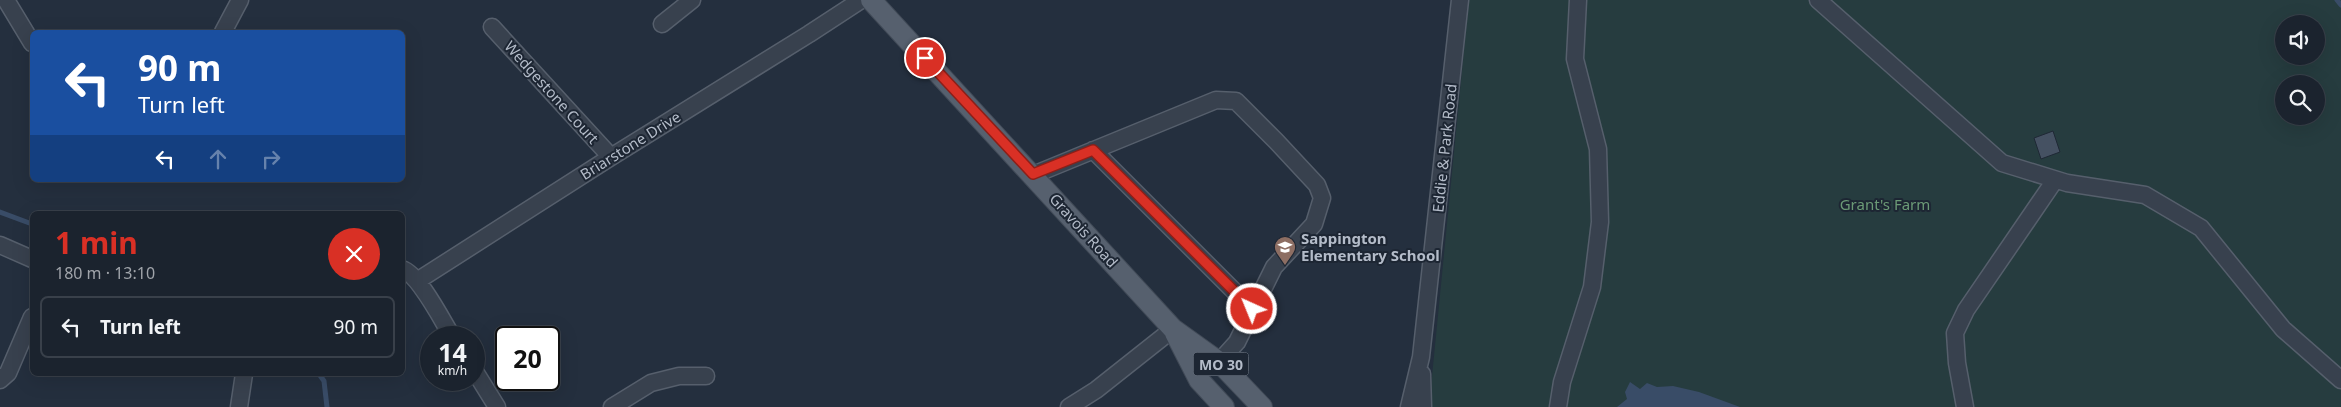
<!DOCTYPE html>
<html lang="en">
<head>
<meta charset="utf-8">
<style>
	:root { --surface:#1b232e; --page:#242b36; --text:#f1f3f6; --muted:#a0a4aa; --line:#39404a; --accent:#d93025 }
	body { margin:0; font-family:"Noto Sans",sans-serif; background:var(--page); color:var(--text); height:100vh; display:flex; flex-direction:column; font-size:19px; white-space:nowrap }
	* { box-sizing:border-box; margin:0 }
	p { font-size:16px; color:var(--muted) }
	.icon { flex:none; width:28px; height:28px; fill:none; stroke:currentColor; stroke-width:2; stroke-linecap:round; stroke-linejoin:round }
	.map { position:relative; flex:1; overflow:hidden }
	.side { position:absolute; left:30px; top:211px; width:375px; height:165px; display:flex; flex-direction:column; background:var(--surface); border-radius:8px; box-shadow:0 5px 20px #0002,0 0 0 1px var(--line) }
	.side>* { flex:none }
	.banner { position:absolute; left:30px; top:30px; width:375px; height:152px; border-radius:8px; box-shadow:0 5px 20px #0002,0 0 0 1px var(--line); background:#1a4fa0; color:#fff; overflow:hidden }
	.tools { position:absolute; left:2275px; top:15px; display:grid; gap:10px }
	.tools a { display:grid; place-items:center; width:50px; height:50px; border-radius:50%; background:var(--surface); box-shadow:0 5px 20px #0002,0 0 0 1px var(--line); font-size:25px }
	.speed { position:absolute; left:420px; top:326px; display:flex; gap:10px; font-size:25px; font-weight:700; text-align:center }
	.speed>* { display:grid; place-content:center; width:65px; height:65px; border-radius:50%; background:var(--surface); box-shadow:0 5px 20px #0002,0 0 0 1px var(--line); line-height:1 }
	.speed small { font-size:12px; font-weight:400 }
	.speed .limit { border:2px solid #111; border-radius:8px; background:#fff; color:#111 }
	.pin { position:absolute; display:grid; place-items:center; width:42px; height:42px; color:#fff; margin:-21px; border:2px solid #fff; border-radius:50%; box-shadow:0 1px 5px #0007 }
	.me { position:absolute; width:55px; margin:-28px; rotate:316deg; stroke-linejoin:round; filter:drop-shadow(0 0 4px #0008) }
	.turn { display:flex; align-items:center; gap:18px; height:105px; padding:0 25px; font-size:22px }
	.turn .icon { width:65px; height:65px; stroke-width:2.5 }
	.turn b { display:block; font-size:35px; line-height:42px }
	.lanes { display:flex; align-items:center; height:48px; padding:0 25px; background:#0003; justify-content:center; gap:25px; direction:ltr }
	.lanes .off { opacity:.35 }
	.round { display:grid; place-items:center; flex:none; width:52px; height:52px; border-radius:26px; background:var(--page) }
	.head { display:flex; align-items:center; justify-content:space-between; height:85px; padding:0 25px }
	h1 { font-size:30px; font-weight:700; line-height:38px; color:var(--accent) }
	ul { padding:0; list-style:none }
	li { display:flex; align-items:center; gap:15px; height:62px; margin:0 10px 8px; padding:0 15px; border:2px solid var(--line); border-radius:8px }
	li div { flex:1 }
	li b { display:block; font-size:19px }
	li em { font-style:normal }
	.map>svg:first-child { display:block }
</style>
</head>
<body>
<div class="map">
<svg width="2341" height="407" viewBox="0 0 2341 407">
	<rect width="100%" height="100%" fill="#242f3e"/>
	<path fill="#263c3f" fill-rule="evenodd" d="M 1469,0 L 2341,0 L 2341,407 L 1429,407 ZM 2284,24 L 2316,24 L 2316,56 L 2284,56 ZM 2284,84 L 2316,84 L 2316,116 L 2284,116 Z"/>
	<path fill="#394c67" d="M 1630,382 L 1640,389 L 1647,383 L 1657,387 L 1673,386 L 1699,392 L 1740,407 L 1617,407 L 1627,399 L 1625,392 Z"/>
	<g fill="none" stroke-linecap="round" stroke-linejoin="round">
		<path stroke="#394c67" stroke-width="5" d="M 2337,0 L 2341,5
			M 0,212 L 32,224
			M 319,374 L 324,381 L 327,407"/>
	</g>
	<path fill="#455162" stroke="#1f2835" d="M 2053,131 L 2060,152 L 2041,159 L 2034,138 Z"/>
	<g fill="none" stroke-linecap="round" stroke-linejoin="round">
		<g stroke="#565f6c" stroke-width="19">
			<path id="minor" d="M 6,0 L 32,43
				M 1818,0 L 2002,163 L 2067,183 L 2145,195 L 2201,228 L 2283,329 L 2341,380
				M 662,24 L 692,0
				M 492,27 L 611,157
				M 223,32 L 240,0
				M 1093,150 L 1252,309
				M 1033,175 L 1216,100 L 1236,101 L 1276,141 L 1317,185 L 1322,198 L 1314,224 L 1274,267 L 1237,342 L 1219,362
				M 0,245 L 32,259
				M 402,269 C 419,274 443,322 453,338
				M 417,281 L 611,157 L 809,34 L 861,0
				M 474,370 L 497,407
				M 1422,374 L 1423,407
				M 0,380 L 8,373 L 32,317
				M 239,407 L 244,374
				M 612,407 L 651,383 L 679,376 L 706,376
				M 1069,407 L 1096,390 L 1173,329
				M 1409,407 L 1421,357 L 1460,0
				M 1558,407 L 1562,382 L 1592,287 L 1600,222 L 1598,149 L 1575,59 L 1578,0
				M 1965,407 L 1957,363 L 1955,333 L 1966,310 L 2055,180"/>
		</g>
		<g stroke="#414a57" stroke-width="22">
			<path id="major" d="M 871,0 L 1173,329 L 1219,362 L 1262,407
				M 1175,333 L 1199,380 L 1224,407"/>
		</g>
		<use href="#minor" stroke="#38414e" stroke-width="16"/>
		<use href="#major" stroke="#56606e" stroke-width="20"/>
	</g>
	<g fill="none" stroke-linecap="round" stroke-linejoin="round">
		<g stroke="#8d1f18" stroke-width="12">
			<path id="route" d="M 925,58 L 1033,174 L 1093,150 L 1252,309"/>
		</g>
		<use href="#route" stroke="#d93025" stroke-width="9"/>
	</g>
	<defs>
		<g id="school-pin" transform="scale(1.125)"><path d="M0 17L-7.5 6A9.5 9.5 0 1 1 7.5 6Z" fill="#8d6e63" stroke="#1d2633"/><path d="M0-5L7-2L0 1L-7-2ZM-4 1L0 2.5L4 1V4Q0 6-4 4Z" fill="#fff"/></g>
	</defs>
	<g fill-rule="evenodd">
		<use href="#school-pin" x="1285" y="247"/>
	</g>
	<g text-anchor="middle" dominant-baseline="central" stroke-width="4" stroke-linejoin="round" paint-order="stroke">
		<rect fill="#1d2633" stroke="#878f9c" stroke-width="1" x="1193.5" y="352.5" width="55" height="23" rx="4"/>
		<g font-size="14" font-weight="bold" fill="#b4bcc9">
			<text x="1221" y="364">MO 30</text>
		</g>
		<g font-size="15" fill="#b4bcc9" stroke="#1d2633">
			<text transform="translate(552 92) rotate(48)">Wedgestone Court</text>
			<text transform="translate(630 145) rotate(-32)">Briarstone Drive</text>
			<text transform="translate(1444 148) rotate(-84)">Eddie &amp; Park Road</text>
			<text transform="translate(1084 230) rotate(48)">Gravois Road</text>
		</g>
		<g font-size="15" fill="#6b9a76" stroke="#1d2633">
			<text x="1885" y="204">Grant's Farm</text>
		</g>
		<g font-size="15" font-weight="bold" fill="#b4bcc9" stroke="#1d2633" text-anchor="start">
			<text x="1301" y="238">Sappington<tspan x="1301" dy="17">Elementary School</tspan></text>
		</g>
	</g>
</svg>
<div class="tools">
<a><svg class="icon" aria-label="sound" viewBox="0 0 24 24"><path d="M4 9h4l5-4v14l-5-4H4zM17 9q2 3 0 6"/></svg></a>
<a><svg class="icon" aria-label="search" viewBox="0 0 24 24"><circle cx="10" cy="10" r="6"/><path d="M15 15l6 6"/></svg></a>
</div>
<div class="speed"><div>14<small>km/h</small></div><div class="limit">20</div></div>
<div class="pin" style="left:925px;top:58px;background:#d93025"><svg class="icon" aria-label="arrive" viewBox="0 0 24 24"><path d="M6 21V4h12l-3 4 3 4H6"/></svg></div>
<svg class="me" style="left:1252px;top:309px" viewBox="-20 -20 40 40"><circle r="17" fill="#d93025" stroke="#fff" stroke-width="3"/><path d="M0-11L8 9 0 5-8 9z" fill="#fff"/></svg>
<div class="banner">
<div class="turn"><svg class="icon" aria-label="left" viewBox="0 0 24 24"><path d="M17 20v-9H6M10 6l-5 5 5 5"/></svg><div><b>90 m</b>Turn left</div></div>
<div class="lanes"><svg class="icon" aria-label="left" viewBox="0 0 24 24"><path d="M17 20v-9H6M10 6l-5 5 5 5"/></svg><svg class="icon off" aria-label="ahead" viewBox="0 0 24 24"><path d="M12 20V5M6 11l6-6 6 6"/></svg><svg class="icon off" aria-label="right" viewBox="0 0 24 24"><path d="M7 20v-9h11M14 6l5 5-5 5"/></svg></div>
</div>
<section class="side">
<div class="head"><div><h1>1 min</h1><p>180 m · 13:10</p></div><a class="round" style="background:#d93025;color:#fff"><svg class="icon" aria-label="close" viewBox="0 0 24 24"><path d="M6 6l12 12M18 6L6 18"/></svg></a></div>
<ul>
<li><svg class="icon" aria-label="left" viewBox="0 0 24 24"><path d="M17 20v-9H6M10 6l-5 5 5 5"/></svg><div><b>Turn left</b></div><em>90 m</em></li>
</ul>
</section>
</div>
</body>
</html>
